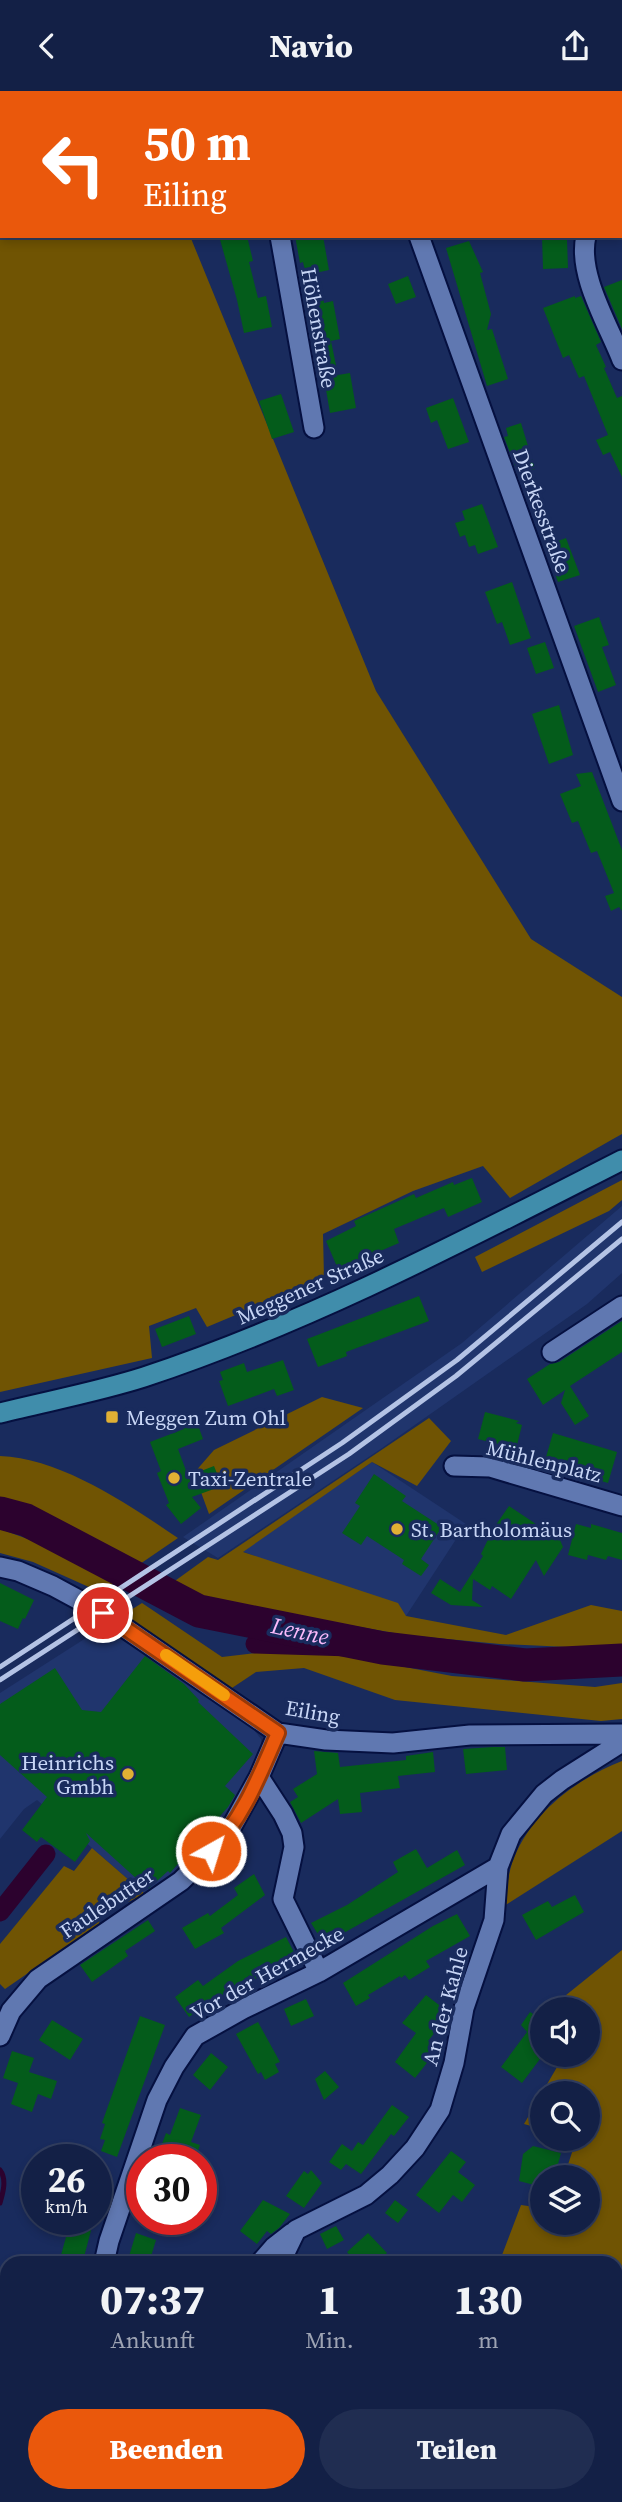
<!DOCTYPE html>
<html lang="de">
<head>
<meta charset="utf-8">
<style>
	:root { --surface:#132046; --page:#202d51; --text:#f1f3f6; --muted:#9da3b3; --line:#323e5f; --accent:#ea580c }
	body { margin:0; font-family:"Source Serif 4",serif; background:var(--page); color:var(--text); height:100vh; display:flex; flex-direction:column; font-size:26px; white-space:nowrap }
	* { box-sizing:border-box; margin:0 }
	p { font-size:23px; color:var(--muted) }
	.icon { flex:none; width:38px; height:38px; fill:none; stroke:currentColor; stroke-width:2; stroke-linecap:round; stroke-linejoin:round }
	.map { position:relative; flex:1; overflow:hidden }
	.drawer { position:absolute; left:0px; top:2165px; width:623px; height:247px; display:flex; flex-direction:column; background:var(--surface); border-radius:21px 21px 0 0; box-shadow:0 4px 10px #0003,0 0 0 2px var(--line) }
	.drawer>* { flex:none }
	.banner { position:absolute; left:0px; top:0px; width:623px; height:147px; box-shadow:0 4px 10px #0003,0 0 0 2px var(--line); background:#ea580c; color:#fff; overflow:hidden }
	.buttons { position:absolute; left:530px; top:1906px; display:grid; gap:14px }
	.buttons a { display:grid; place-items:center; width:70px; height:70px; border-radius:50%; background:var(--surface); box-shadow:0 4px 10px #0003,0 0 0 2px var(--line); font-size:35px }
	.speed { position:absolute; left:21px; top:2053px; display:flex; gap:14px; font-size:35px; font-weight:700; text-align:center }
	.speed>* { display:grid; place-content:center; width:91px; height:91px; border-radius:50%; background:var(--surface); box-shadow:0 4px 10px #0003,0 0 0 2px var(--line); line-height:1 }
	.speed small { font-size:18px; font-weight:400 }
	.speed .limit { border:10px solid #d22; background:#fff; color:#111 }
	.pin { position:absolute; display:grid; place-items:center; width:60px; height:60px; color:#fff; margin:-30px; border:4px solid #fff; border-radius:50%; box-shadow:0 2px 7px #0007 }
	.me { position:absolute; width:77px; margin:-38px; rotate:39deg; stroke-linejoin:round; filter:drop-shadow(0 0 5px #0008) }
	.turn { display:flex; align-items:center; gap:24px; height:147px; padding:0 28px; font-size:32px }
	.turn .icon { width:91px; height:91px; stroke-width:2.5 }
	.turn b { display:block; font-size:49px; line-height:60px }
	.eta { display:flex; justify-content:space-evenly; align-items:center; height:119px; text-align:center }
	.eta b { font-size:42px; font-weight:800; line-height:49px }
	.cta { display:flex; gap:14px; margin-top:auto; padding:14px 28px }
	.cta a { flex:1; height:80px; border-radius:42px; background:var(--accent); color:#fff; font-size:28px; font-weight:800; line-height:80px; text-align:center }
	.cta a+a { background:var(--page); color:var(--text) }
	header { display:flex; justify-content:space-between; align-items:center; height:91px; padding:0 28px; background:var(--surface); font-size:32px; font-weight:800 }
	.map>svg:first-child { display:block }
</style>
</head>
<body>
<header><svg class="icon" aria-label="back" viewBox="0 0 24 24"><path d="M15 5l-7 7 7 7"/></svg>Navio<svg class="icon" aria-label="share" viewBox="0 0 24 24"><path d="M12 15V3M7 8l5-5 5 5M5 13v7h14v-7"/></svg></header>
<div class="map">
<svg width="622" height="2411" viewBox="0 0 622 2411">
	<rect width="100%" height="100%" fill="#192b5d"/>
	<path fill="#20356d" d="M 622,1115 L 622,1182 L 587,1213 L 382,1357 L 218,1467 L 183,1446 L 462,1252 Z
		M 372,1371 L 466,1433 L 406,1525 L 242,1460 Z
		M 100,1538 L 131,1552 L 205,1598 L 252,1636 L 261,1648 L 261,1660 L 228,1726 L 182,1780 L 145,1803 L 37,1709 L 24,1718 L 0,1748 L 0,1602 Z"/>
	<path fill="#705403" d="M 0,29 L 2,145 L 190,145 L 376,600 L 531,848 L 622,906 L 622,1043 L 613,1048 L 510,1107 L 483,1075 L 413,1100 L 323,1143 L 324,1187 L 207,1236 L 196,1217 L 149,1235 L 152,1267 L 0,1301 Z
		M 622,1089 L 622,1109 L 609,1120 L 482,1181 L 475,1166 Z
		M 322,1306 L 363,1317 L 209,1423 L 194,1382 L 214,1359 Z
		M 429,1327 L 451,1350 L 417,1395 L 372,1371 L 243,1461 L 398,1512 L 406,1525 L 506,1544 L 591,1514 L 622,1520 L 622,1555 L 612,1558 L 500,1553 L 405,1544 L 214,1510 L 172,1492 L 208,1466 L 218,1469 Z
		M 0,1365 C 61,1367 129,1414 178,1447 L 137,1475 L 46,1425 L 0,1409 Z
		M 0,1438 L 50,1456 L 116,1491 L 100,1501 L 33,1471 L 0,1462 Z
		M 142,1512 L 222,1566 L 280,1559 L 337,1563 L 452,1585 L 595,1596 L 622,1592 L 622,1628 L 601,1630 L 395,1609 L 304,1577 L 256,1581 L 232,1597 L 123,1524 Z
		M 622,1670 L 622,1740 L 504,1815 C 507,1799 508,1781 514,1767 C 533,1720 577,1688 622,1670 Z
		M 92,1757 L 145,1803 L 128,1811 L 112,1804 L 102,1814 L 99,1833 L 5,1898 L 0,1893 L 0,1853 L 64,1775 L 74,1780 Z
		M 622,1859 L 622,2411 L 561,2411 L 564,2405 L 616,2404 L 616,2172 L 499,2172 L 521,2114 L 542,2117 L 542,2132 L 588,2132 L 588,2086 L 564,2086 L 576,2049 L 575,2048 L 588,2048 L 588,2002 L 542,2002 L 542,2038 L 524,2033 L 564,1964 L 588,1964 L 588,1918 L 550,1917 Z
		M 4,2337 L 7,2339 L 7,2404 L 124,2405 L 121,2411 L 1,2411 Z"/>
	<g fill="none" stroke-linecap="round" stroke-linejoin="round">
		<path stroke="#2c022e" stroke-width="5" d="M 0,2079 C 7,2088 3,2102 0,2112"/>
		<path stroke="#2c022e" stroke-width="19" d="M 255,1553 L 383,1557
			M 0,1821 L 46,1763"/>
		<path stroke="#2c022e" stroke-width="33" d="M 0,1422 L 26,1429 L 199,1520 L 383,1557 L 525,1574 L 622,1569"/>
	</g>
	<path fill="#045c1b" d="M 219,145 L 247,145 L 253,170 L 249,171 L 258,207 L 266,205 L 272,236 L 244,242 L 237,209 Z
		M 295,145 L 323,145 L 329,179 L 306,184 L 303,171 L 300,172 Z
		M 542,145 L 558,145 L 559,149 L 567,148 L 568,177 L 543,178 Z
		M 469,150 L 483,181 L 480,182 L 491,223 L 487,239 L 492,238 L 508,288 L 487,295 L 446,157 Z
		M 408,185 L 416,206 L 396,213 L 388,193 Z
		M 622,189 L 622,238 L 604,196 Z
		M 322,202 L 324,212 L 333,210 L 340,248 L 331,250 L 338,284 L 350,282 L 356,317 L 330,322 L 316,240 L 313,240 L 307,205 Z
		M 575,205 L 575,207 L 581,205 L 601,251 L 596,254 L 606,276 L 604,277 L 617,307 L 622,305 L 622,386 L 610,361 L 603,364 L 596,349 L 608,344 L 584,285 L 579,287 L 569,264 L 563,267 L 543,217 Z
		M 281,303 L 294,341 L 272,348 L 259,310 Z
		M 453,307 L 469,351 L 448,358 L 437,329 L 431,332 L 426,317 Z
		M 521,332 L 535,378 L 518,383 L 504,346 L 508,345 L 506,337 Z
		M 482,413 L 498,456 L 478,463 L 475,454 L 469,456 L 465,444 L 460,446 L 455,432 L 465,429 L 462,420 Z
		M 566,447 L 580,484 L 558,491 L 545,455 Z
		M 512,491 L 531,547 L 510,554 L 502,531 L 497,533 L 485,501 Z
		M 599,526 L 609,554 L 602,556 L 616,594 L 598,601 L 574,535 Z
		M 545,551 L 554,577 L 536,583 L 527,557 Z
		M 559,614 L 573,664 L 549,673 L 532,623 Z
		M 592,681 L 622,759 L 622,820 L 619,816 L 611,820 L 605,805 L 614,802 L 597,760 L 591,762 L 578,730 L 572,732 L 560,703 L 581,695 L 576,683 Z
		M 472,1087 L 482,1111 L 448,1126 L 444,1117 L 394,1138 L 399,1152 L 338,1178 L 326,1150 L 356,1135 L 354,1130 L 414,1103 L 416,1107 L 453,1091 L 454,1094 Z
		M 419,1205 L 429,1230 L 346,1261 L 347,1265 L 318,1276 L 307,1248 Z
		M 189,1225 L 196,1243 L 162,1256 L 155,1238 Z
		M 622,1230 L 622,1261 L 570,1295 L 589,1325 L 575,1334 L 561,1312 L 565,1299 L 543,1314 L 527,1288 L 550,1273 L 559,1271 Z
		M 283,1269 L 294,1299 L 277,1305 L 274,1298 L 228,1315 L 219,1290 L 223,1289 L 220,1281 L 244,1272 L 247,1281 Z
		M 485,1321 L 519,1330 L 516,1332 L 522,1334 L 516,1358 L 478,1348 Z
		M 195,1326 L 203,1348 L 178,1358 L 188,1385 L 214,1375 L 222,1395 L 192,1406 L 201,1417 L 181,1433 L 166,1414 L 169,1412 L 157,1382 L 161,1380 L 150,1351 L 184,1338 L 182,1332 Z
		M 553,1342 L 617,1361 L 608,1392 L 544,1373 Z
		M 374,1383 L 406,1405 L 402,1410 L 442,1436 L 421,1468 L 429,1474 L 421,1485 L 402,1473 L 404,1469 L 367,1445 L 361,1454 L 342,1442 L 360,1415 L 355,1412 Z
		M 509,1415 L 560,1449 L 563,1456 L 544,1485 L 536,1469 L 511,1508 L 492,1495 L 490,1499 L 473,1488 L 472,1509 L 483,1516 L 451,1514 L 431,1502 L 440,1488 L 460,1501 L 483,1465 L 481,1463 L 493,1438 Z
		M 576,1433 L 591,1437 L 591,1433 L 622,1442 L 622,1469 L 608,1465 L 606,1469 L 588,1464 L 587,1469 L 568,1464 Z
		M 0,1492 L 34,1509 L 25,1528 L 23,1527 L 18,1538 L 0,1530 Z
		M 145,1565 L 184,1593 L 199,1609 L 198,1611 L 253,1663 L 225,1695 L 235,1704 L 228,1716 L 170,1782 L 168,1780 L 148,1798 L 86,1742 L 90,1750 L 75,1771 L 41,1746 L 37,1751 L 22,1739 L 47,1706 L 0,1664 L 0,1613 L 55,1577 L 82,1619 L 101,1621 Z
		M 493,1656 L 505,1656 L 507,1679 L 466,1683 L 463,1658 Z
		M 314,1660 L 338,1662 L 340,1676 L 406,1669 L 406,1665 L 433,1661 L 435,1681 L 398,1685 L 400,1697 L 360,1702 L 362,1721 L 340,1723 L 338,1708 L 301,1732 L 290,1711 L 298,1706 L 293,1698 L 317,1683 Z
		M 416,1758 L 427,1777 L 457,1759 L 465,1774 L 324,1853 L 311,1832 L 347,1814 L 398,1781 L 393,1771 Z
		M 254,1783 L 265,1804 L 221,1837 L 224,1842 L 195,1858 L 182,1837 L 208,1822 L 210,1825 L 238,1804 L 234,1797 Z
		M 575,1804 L 584,1821 L 536,1849 L 522,1824 L 548,1810 L 552,1816 Z
		M 457,1823 L 470,1845 L 426,1870 L 430,1876 L 409,1889 L 405,1884 L 401,1887 L 400,1885 L 368,1904 L 370,1907 L 356,1915 L 343,1892 L 433,1835 Z
		M 148,1829 L 155,1840 L 125,1860 L 128,1865 L 92,1891 L 80,1874 Z
		M 286,1846 L 297,1867 L 253,1889 L 250,1884 L 200,1921 L 199,1919 L 189,1926 L 175,1906 L 198,1889 L 203,1895 L 238,1870 Z
		M 426,1904 L 447,1920 L 433,1938 L 436,1940 L 428,1950 L 438,1958 L 415,1987 L 395,1971 L 416,1942 L 402,1932 Z
		M 306,1908 L 314,1925 L 291,1935 L 284,1918 Z
		M 542,1916 L 543,1964 L 522,1992 L 501,1976 L 527,1941 L 521,1934 L 530,1921 L 536,1925 Z
		M 140,1925 L 165,1934 L 117,2066 L 101,2060 L 105,2049 L 100,2048 L 105,2033 L 102,2032 Z
		M 52,1929 L 83,1948 L 70,1969 L 39,1949 Z
		M 258,1931 L 280,1971 L 275,1973 L 279,1981 L 265,1989 L 261,1981 L 258,1983 L 236,1943 Z
		M 12,1960 L 34,1967 L 29,1981 L 57,1990 L 51,2008 L 38,2003 L 32,2021 L 11,2013 L 18,1992 L 3,1987 Z
		M 211,1962 L 228,1976 L 210,1999 L 193,1984 Z
		M 325,1980 L 339,1996 L 324,2009 L 315,1988 Z
		M 392,2014 L 409,2026 L 394,2045 L 391,2043 L 361,2083 L 346,2073 L 341,2079 L 329,2071 L 342,2053 L 352,2060 L 358,2051 L 363,2054 Z
		M 180,2017 L 201,2024 L 191,2051 L 200,2054 L 195,2068 L 178,2061 L 175,2068 L 158,2064 L 166,2042 L 170,2044 Z
		M 533,2055 L 561,2062 L 557,2077 L 553,2076 L 550,2086 L 542,2086 L 542,2096 L 519,2090 L 523,2063 Z
		M 451,2060 L 466,2071 L 458,2081 L 475,2094 L 462,2111 L 453,2104 L 439,2122 L 416,2104 Z
		M 311,2079 L 322,2092 L 304,2117 L 286,2105 L 304,2080 L 308,2083 Z
		M 263,2109 L 290,2123 L 279,2137 L 271,2143 L 267,2140 L 257,2153 L 240,2140 Z
		M 395,2109 L 408,2119 L 398,2132 L 385,2122 Z
		M 71,2128 L 94,2128 L 83,2170 L 61,2164 Z
		M 336,2135 L 344,2149 L 327,2158 L 320,2143 Z
		M 136,2142 L 156,2149 L 149,2172 L 127,2172 Z
		M 368,2142 L 387,2162 L 376,2172 L 356,2172 L 347,2161 Z"/>
	<g fill="none" stroke-linecap="round" stroke-linejoin="round">
		<g stroke="#051040" stroke-width="23">
			<path id="minor" d="M 9,0 L 10,2
				M 272,2 L 272,0
				M 470,2 L 471,0
				M 621,90 L 622,89
				M 280,145 L 314,337
				M 419,145 L 622,710
				M 586,145 C 577,183 608,233 622,269
				M 552,1261 L 622,1215
				M 454,1375 L 490,1376 L 622,1415
				M 0,1476 L 18,1480 L 53,1495 L 103,1522 L 278,1642 L 326,1649 L 393,1652 L 470,1644 L 622,1643
				M 259,1686 L 283,1723 L 292,1742 L 294,1756 L 283,1808 L 319,1881
				M 0,1945 L 11,1920 L 38,1888 L 181,1790 L 226,1746 L 259,1686 L 278,1642
				M 104,2172 L 109,2150 L 157,2009 L 174,1976 L 195,1945 L 243,1918 L 319,1881 L 498,1776
				M 260,2172 L 274,2156 L 292,2142
				M 280,2172 L 296,2139 L 366,2104 L 390,2084 L 415,2057 L 440,2019 L 454,1972 L 464,1917 L 494,1829 L 498,1776 L 511,1743 L 544,1703 L 562,1689 L 622,1651
				M 134,2411 L 137,2404
				M 202,2411 L 203,2404
				M 307,2411 L 311,2404
				M 427,2411 L 431,2404"/>
		</g>
		<g stroke="#051040" stroke-width="23">
			<path id="primary" d="M 0,1322 C 48,1310 97,1301 144,1286 C 310,1231 467,1148 622,1069"/>
		</g>
		<use href="#minor" stroke="#6078b1" stroke-width="19"/>
		<use href="#primary" stroke="#408dab" stroke-width="19"/>
		<path stroke="#b4c3e5" stroke-width="5" d="M 0,1576 L 342,1352 L 457,1269 L 622,1131
			M 0,1589 L 349,1363 L 456,1285 L 622,1148"/>
	</g>
	<g fill="none" stroke-linecap="round" stroke-linejoin="round">
		<g stroke="#983908" stroke-width="18">
			<path id="route" d="M 103,1522 L 278,1642 C 260,1683 243,1728 211,1760"/>
		</g>
		<use href="#route" stroke="#ea580c" stroke-width="12"/>
		<path stroke="#f59e0b" stroke-width="12" d="M 166,1564 L 224,1604"/>
	</g>
	<g fill="#e0b034" stroke="#192b5d" stroke-width="2.5">
		<rect x="105" y="1319" width="14" height="14" rx="3.5"/>
		<circle cx="174" cy="1387" r="7"/>
		<circle cx="397" cy="1438" r="7"/>
		<circle cx="128" cy="1683" r="7"/>
	</g>
	<g text-anchor="middle" dominant-baseline="central" stroke-width="7" stroke-linejoin="round" paint-order="stroke">
		<g font-size="21" fill="#c8d6f6" stroke="#192b5d">
			<text transform="translate(319 237) rotate(80)">Höhenstraße</text>
			<text transform="translate(542 420) rotate(70)">Dierkesstraße</text>
			<text transform="translate(310 1195) rotate(-24)">Meggener Straße</text>
			<text transform="translate(544 1370) rotate(14)">Mühlenplatz</text>
			<text transform="translate(313 1621) rotate(10)">Eiling</text>
			<text transform="translate(107 1812) rotate(-34)">Faulebutter</text>
			<text transform="translate(267 1882) rotate(-29)">Vor der Hermecke</text>
			<text transform="translate(445 1915) rotate(-75)">An der Kahle</text>
		</g>
		<g font-size="21" fill="#c8d6f6" stroke="#192b5d" text-anchor="start">
			<text x="126" y="1326">Meggen Zum Ohl</text>
			<text x="188" y="1387">Taxi-Zentrale</text>
			<text x="411" y="1438">St. Bartholomäus</text>
			<text x="114" y="1671" text-anchor="end">Heinrichs<tspan x="114" dy="24">Gmbh</tspan></text>
		</g>
		<g font-size="23" font-style="italic" fill="#fbbbfc" stroke="#192b5d">
			<text transform="translate(300 1540) rotate(12)">Lenne</text>
		</g>
	</g>
</svg>
<div class="buttons">
<a><svg class="icon" aria-label="sound" viewBox="0 0 24 24"><path d="M4 9h4l5-4v14l-5-4H4zM17 9q2 3 0 6"/></svg></a>
<a><svg class="icon" aria-label="search" viewBox="0 0 24 24"><circle cx="10" cy="10" r="6"/><path d="M15 15l6 6"/></svg></a>
<a><svg class="icon" aria-label="layers" viewBox="0 0 24 24"><path d="M12 4l9 5-9 5-9-5zM3 14l9 5 9-5"/></svg></a>
</div>
<div class="speed"><div>26<small>km/h</small></div><div class="limit">30</div></div>
<div class="pin" style="left:103px;top:1522px;background:#d93025"><svg class="icon" aria-label="arrive" viewBox="0 0 24 24"><path d="M6 21V4h12l-3 4 3 4H6"/></svg></div>
<svg class="me" style="left:211px;top:1760px" viewBox="-20 -20 40 40"><circle r="17" fill="#ea580c" stroke="#fff" stroke-width="3"/><path d="M0-11L8 9 0 5-8 9z" fill="#fff"/></svg>
<div class="banner">
<div class="turn"><svg class="icon" aria-label="left" viewBox="0 0 24 24"><path d="M17 20v-9H6M10 6l-5 5 5 5"/></svg><div><b>50 m</b>Eiling</div></div>
</div>
<section class="drawer">
<div class="eta">
<div><b>07:37</b><p>Ankunft</p></div>
<div><b>1</b><p>Min.</p></div>
<div><b>130</b><p>m</p></div>
</div>
<div class="cta"><a>Beenden</a><a>Teilen</a></div>
</section>
</div>
</body>
</html>
